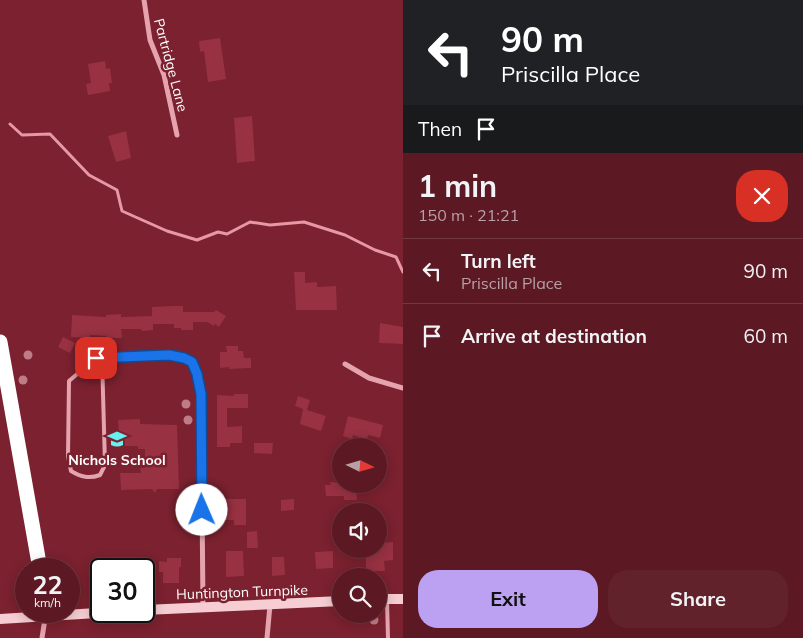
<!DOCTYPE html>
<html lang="en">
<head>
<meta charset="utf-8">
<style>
	:root { --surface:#5c1923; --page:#62222b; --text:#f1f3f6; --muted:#b8a0a6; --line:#713841; --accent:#bca0f2 }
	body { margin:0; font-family:Mulish,sans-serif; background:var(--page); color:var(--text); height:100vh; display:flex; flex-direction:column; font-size:19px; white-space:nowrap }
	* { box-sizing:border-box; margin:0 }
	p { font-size:16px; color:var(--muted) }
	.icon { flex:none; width:28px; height:28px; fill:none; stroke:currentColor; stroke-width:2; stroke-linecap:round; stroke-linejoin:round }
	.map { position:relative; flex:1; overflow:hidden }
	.sheet { display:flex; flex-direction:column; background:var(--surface); width:400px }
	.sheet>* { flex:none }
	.hud { background:#202124; color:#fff; overflow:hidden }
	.needle { width:32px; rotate:95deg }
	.controls { position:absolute; left:332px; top:438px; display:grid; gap:10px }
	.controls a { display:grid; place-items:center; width:55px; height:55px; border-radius:50%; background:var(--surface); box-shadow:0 2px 12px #0003,0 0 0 1px var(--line); font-size:25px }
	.speed { position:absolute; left:15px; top:558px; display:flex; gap:10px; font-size:25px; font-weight:700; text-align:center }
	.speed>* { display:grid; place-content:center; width:65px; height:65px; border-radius:50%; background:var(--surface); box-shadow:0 2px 12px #0003,0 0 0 1px var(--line); line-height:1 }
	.speed small { font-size:12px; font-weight:400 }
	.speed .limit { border:2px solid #111; border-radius:8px; background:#fff; color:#111 }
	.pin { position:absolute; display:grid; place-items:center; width:42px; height:42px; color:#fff; margin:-21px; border-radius:10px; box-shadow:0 2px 8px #0006 }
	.me { position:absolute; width:55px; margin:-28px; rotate:359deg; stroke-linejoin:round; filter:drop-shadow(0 0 4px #0008) }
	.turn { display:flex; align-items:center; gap:18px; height:105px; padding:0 15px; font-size:22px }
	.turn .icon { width:65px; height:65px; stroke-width:2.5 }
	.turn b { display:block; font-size:35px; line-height:42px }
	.then { display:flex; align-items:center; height:48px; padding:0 15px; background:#0003; gap:10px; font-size:19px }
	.round { display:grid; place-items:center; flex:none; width:52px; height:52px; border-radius:20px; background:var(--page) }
	.head { display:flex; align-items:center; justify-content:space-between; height:85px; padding:0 15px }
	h1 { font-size:30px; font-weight:700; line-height:38px }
	.cta { display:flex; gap:10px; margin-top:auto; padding:10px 15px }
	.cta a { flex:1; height:58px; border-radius:20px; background:var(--accent); color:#111; font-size:20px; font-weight:700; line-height:58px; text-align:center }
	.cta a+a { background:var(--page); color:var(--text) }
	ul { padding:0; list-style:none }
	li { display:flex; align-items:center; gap:15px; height:65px; padding:0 15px; border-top:1px solid var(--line) }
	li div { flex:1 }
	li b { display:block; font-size:19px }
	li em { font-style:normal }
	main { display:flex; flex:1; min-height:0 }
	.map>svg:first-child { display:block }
</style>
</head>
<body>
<main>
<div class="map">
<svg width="403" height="638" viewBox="0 0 403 638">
	<rect width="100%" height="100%" fill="#7b212f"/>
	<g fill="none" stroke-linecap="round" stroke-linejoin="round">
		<path stroke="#e797a5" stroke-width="3" d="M 10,124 L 22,135 L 50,134 L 89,175 L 117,190 L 122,211 L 167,231 L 197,240 L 218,232 L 227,234 L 250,222 L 270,225 L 304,222 L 345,235 L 375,250 L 396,257 L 403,272"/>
	</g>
	<path fill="#983142" d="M 220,38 L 226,79 L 208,82 L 204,51 L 200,52 L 199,41 Z
		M 105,61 L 106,69 L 110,68 L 112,83 L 109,83 L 110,91 L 88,95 L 86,84 L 91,83 L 88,64 Z
		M 252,116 L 255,161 L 237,163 L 234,118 Z
		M 126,131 L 131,158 L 116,162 L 108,136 Z
		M 294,272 L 305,272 L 305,283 L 317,282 L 317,287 L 336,286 L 337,310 L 296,310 Z
		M 174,306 L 183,306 L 183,312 L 214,312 L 216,310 L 226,316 L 219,327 L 215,324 L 214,326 L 207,322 L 193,322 L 193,330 L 181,330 L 181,328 L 174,328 L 174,324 L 153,324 L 153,330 L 142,331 L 141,329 L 121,329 L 122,338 L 107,338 L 107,336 L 90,335 L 90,338 L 71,337 L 72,315 L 106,317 L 106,315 L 121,314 L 121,317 L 152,316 L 152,307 Z
		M 380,323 L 403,327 L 403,344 L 379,343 Z
		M 63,337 L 75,343 L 70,353 L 58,347 Z
		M 226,346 L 238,346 L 238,351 L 243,351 L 244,358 L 251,358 L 251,368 L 229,369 L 229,367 L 220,368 L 220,352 L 227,352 Z
		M 234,394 L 248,394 L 248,408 L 227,408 L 227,427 L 242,426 L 242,443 L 230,443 L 230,447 L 217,447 L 217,395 L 234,396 Z
		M 298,396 L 310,400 L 307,410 L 326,416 L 321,431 L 300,424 L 303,409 L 295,406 Z
		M 348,416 L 383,425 L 380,438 L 368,435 L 367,439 L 353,435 L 352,439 L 343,436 Z
		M 140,419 L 140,424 L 177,425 L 179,489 L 157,489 L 155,493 L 152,489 L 121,490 L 120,473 L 141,473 L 140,468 L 145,468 L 145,449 L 138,449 L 138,446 L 124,446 L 124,436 L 119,436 L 118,420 Z
		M 254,443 L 273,443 L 272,454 L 254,453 Z
		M 330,482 L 356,484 L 357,500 L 344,500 L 344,496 L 326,496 L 325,485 L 331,485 Z
		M 221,499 L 246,499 L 246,525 L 234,525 L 234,520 L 222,520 Z
		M 294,499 L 294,510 L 281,511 L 281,500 Z
		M 257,531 L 258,548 L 247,548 L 247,532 Z
		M 393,542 L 393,560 L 384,561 L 385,571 L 366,571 L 366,549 L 379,549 L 379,543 Z
		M 226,551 L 243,551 L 244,576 L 226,577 Z
		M 333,551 L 333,568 L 316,569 L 315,552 Z
		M 272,557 L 284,557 L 285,575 L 272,576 Z
		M 167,558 L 181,558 L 181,567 L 179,567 L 179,583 L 163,583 L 163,572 L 159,572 L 159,561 L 167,562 Z"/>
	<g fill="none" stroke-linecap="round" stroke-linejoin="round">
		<path stroke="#e5a3ae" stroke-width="4" d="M 96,358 L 69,381 L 68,456 L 71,471 C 81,477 89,479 100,475 L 105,465 L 102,357
			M 387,601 L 388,638"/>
		<path stroke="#e5a3ae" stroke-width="5" d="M 144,0 L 150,40 L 164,75 L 177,135
			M 96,358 C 113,356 178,351 190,361 C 199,369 199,384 201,394 L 203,607
			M 345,364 L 369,378 L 403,388
			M 42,638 L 45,619
			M 267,638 L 270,605"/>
		<path stroke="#f5cdd3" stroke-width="10" d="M 379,599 L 403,599
			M 144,610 L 341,601
			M 0,619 L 129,611"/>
		<path stroke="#fff" stroke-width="15" d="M 0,342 L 40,569
			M 45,611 L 45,616"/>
	</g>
	<g fill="#be7c86">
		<circle cx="28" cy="355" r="4.5"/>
		<circle cx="23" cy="380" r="4.5"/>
		<circle cx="186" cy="404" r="4.5"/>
		<circle cx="188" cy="420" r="4.5"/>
		<circle cx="374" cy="620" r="4.5"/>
	</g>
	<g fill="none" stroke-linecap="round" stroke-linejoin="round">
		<g stroke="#114b97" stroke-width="12">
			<path id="route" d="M 96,358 L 169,355 L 184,358 L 192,362 L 197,374 L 201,394 L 202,510"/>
		</g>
		<use href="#route" stroke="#1a73e8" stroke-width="9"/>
	</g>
	<defs>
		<g id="school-bare" transform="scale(1.5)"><path d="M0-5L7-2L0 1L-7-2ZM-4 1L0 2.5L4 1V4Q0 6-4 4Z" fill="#65f2f1" stroke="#7b212f" stroke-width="2.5" paint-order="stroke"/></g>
	</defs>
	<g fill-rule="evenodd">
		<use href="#school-bare" x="117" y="439"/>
	</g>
	<g text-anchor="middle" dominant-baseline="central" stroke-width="5" stroke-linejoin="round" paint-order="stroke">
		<g font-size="14" fill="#fff" stroke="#7b212f">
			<text transform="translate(171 65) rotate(75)">Partridge Lane</text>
			<text transform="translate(242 592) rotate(-2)">Huntington Turnpike</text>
		</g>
		<g font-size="14" font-weight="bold" fill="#fff" stroke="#7b212f">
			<text x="117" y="460">Nichols School</text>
		</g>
	</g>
</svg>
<div class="controls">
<a><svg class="needle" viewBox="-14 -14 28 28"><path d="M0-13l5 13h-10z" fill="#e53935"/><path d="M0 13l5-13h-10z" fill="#b8a0a6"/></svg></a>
<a><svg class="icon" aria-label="sound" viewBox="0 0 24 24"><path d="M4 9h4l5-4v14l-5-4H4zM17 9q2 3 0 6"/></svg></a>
<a><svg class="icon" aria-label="search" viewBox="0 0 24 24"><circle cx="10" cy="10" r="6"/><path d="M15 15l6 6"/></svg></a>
</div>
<div class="speed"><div>22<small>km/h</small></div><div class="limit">30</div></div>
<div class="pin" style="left:96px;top:358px;background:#d93025"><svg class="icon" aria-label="arrive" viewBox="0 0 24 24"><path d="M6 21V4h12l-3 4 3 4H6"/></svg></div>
<svg class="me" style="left:202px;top:510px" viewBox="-20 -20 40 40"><circle r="19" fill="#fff"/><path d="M0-13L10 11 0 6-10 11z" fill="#1a73e8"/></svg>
</div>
<section class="sheet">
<div class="hud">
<div class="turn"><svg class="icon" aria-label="left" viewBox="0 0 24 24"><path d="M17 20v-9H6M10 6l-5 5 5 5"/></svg><div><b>90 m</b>Priscilla Place</div></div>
<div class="then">Then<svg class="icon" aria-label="arrive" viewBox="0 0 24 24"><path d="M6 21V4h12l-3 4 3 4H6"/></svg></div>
</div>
<div class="head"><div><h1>1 min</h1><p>150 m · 21:21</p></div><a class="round" style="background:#d93025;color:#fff"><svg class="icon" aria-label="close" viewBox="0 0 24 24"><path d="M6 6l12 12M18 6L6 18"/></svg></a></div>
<ul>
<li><svg class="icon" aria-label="left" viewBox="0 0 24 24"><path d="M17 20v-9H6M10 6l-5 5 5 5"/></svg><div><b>Turn left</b><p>Priscilla Place</p></div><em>90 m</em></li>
<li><svg class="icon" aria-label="arrive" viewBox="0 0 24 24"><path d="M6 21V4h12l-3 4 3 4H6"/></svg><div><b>Arrive at destination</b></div><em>60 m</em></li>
</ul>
<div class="cta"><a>Exit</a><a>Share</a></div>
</section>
</main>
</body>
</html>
